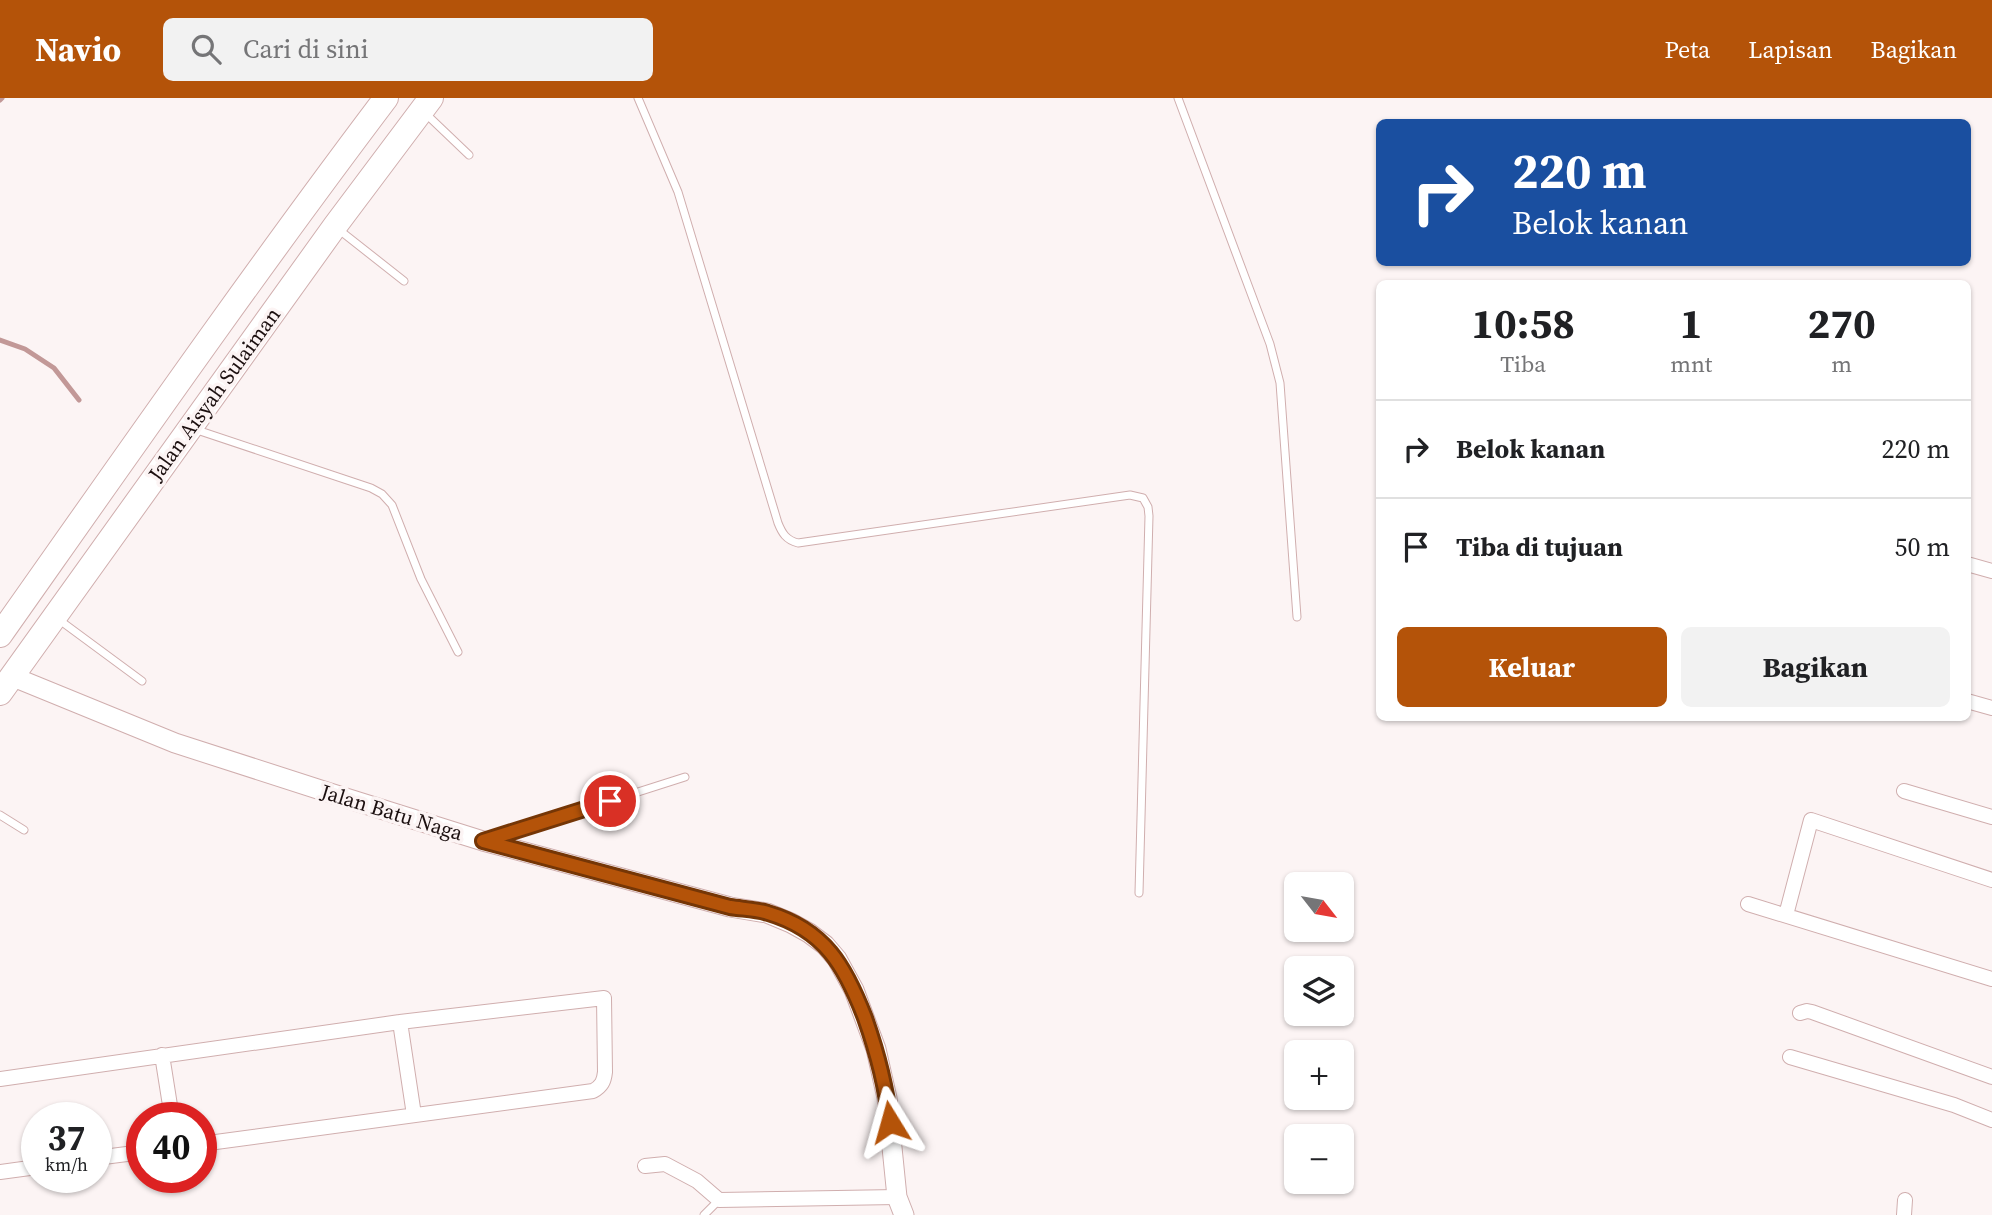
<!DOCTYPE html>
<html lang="id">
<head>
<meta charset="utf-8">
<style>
	:root { --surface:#fff; --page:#f2f2f2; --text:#202124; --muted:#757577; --line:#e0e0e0; --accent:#b45309 }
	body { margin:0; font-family:"Source Serif 4",serif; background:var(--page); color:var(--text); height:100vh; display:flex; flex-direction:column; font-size:26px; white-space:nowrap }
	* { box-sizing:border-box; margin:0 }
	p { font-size:23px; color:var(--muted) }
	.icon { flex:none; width:38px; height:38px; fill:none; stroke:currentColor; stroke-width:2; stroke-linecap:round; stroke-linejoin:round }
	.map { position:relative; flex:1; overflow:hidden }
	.side { position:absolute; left:1376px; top:182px; width:595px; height:441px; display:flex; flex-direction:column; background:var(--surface); border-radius:10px; box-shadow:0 2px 5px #0004 }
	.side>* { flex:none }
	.hud { position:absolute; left:1376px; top:21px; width:595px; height:147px; border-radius:10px; box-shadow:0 2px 5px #0004; background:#1a4fa0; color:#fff; overflow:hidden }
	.needle { width:46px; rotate:121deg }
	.buttons { position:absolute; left:1284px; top:774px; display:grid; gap:14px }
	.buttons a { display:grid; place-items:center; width:70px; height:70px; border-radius:10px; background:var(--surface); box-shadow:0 2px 5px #0004; font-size:35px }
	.speed { position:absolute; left:21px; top:1004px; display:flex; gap:14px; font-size:35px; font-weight:700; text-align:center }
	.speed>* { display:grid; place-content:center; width:91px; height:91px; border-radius:50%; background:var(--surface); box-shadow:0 2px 5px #0004; line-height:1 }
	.speed small { font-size:18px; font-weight:400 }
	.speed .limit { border:10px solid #d22; background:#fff; color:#111 }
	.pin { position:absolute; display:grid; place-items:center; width:60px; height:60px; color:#fff; margin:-30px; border:4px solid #fff; border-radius:50%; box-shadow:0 2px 7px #0007 }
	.me { position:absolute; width:77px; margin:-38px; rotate:352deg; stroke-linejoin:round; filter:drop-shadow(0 0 5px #0008) }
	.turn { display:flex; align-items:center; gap:24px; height:147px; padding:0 21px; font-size:32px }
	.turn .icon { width:91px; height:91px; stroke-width:2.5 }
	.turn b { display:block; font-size:49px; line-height:60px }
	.eta { display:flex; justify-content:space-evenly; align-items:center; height:119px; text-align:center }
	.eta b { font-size:42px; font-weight:700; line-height:49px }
	.action { display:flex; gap:14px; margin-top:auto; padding:14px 21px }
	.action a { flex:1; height:80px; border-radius:10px; background:var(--accent); color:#fff; font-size:28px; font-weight:700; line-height:80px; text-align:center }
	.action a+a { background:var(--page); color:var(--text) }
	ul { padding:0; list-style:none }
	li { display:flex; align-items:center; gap:21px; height:98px; padding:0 21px; border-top:2px solid var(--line) }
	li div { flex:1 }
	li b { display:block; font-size:26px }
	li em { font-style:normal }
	header { display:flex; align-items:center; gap:42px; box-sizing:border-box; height:98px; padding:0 35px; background:var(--accent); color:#fff }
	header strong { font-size:33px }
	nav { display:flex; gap:38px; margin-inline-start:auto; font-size:24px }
	.search { width:490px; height:63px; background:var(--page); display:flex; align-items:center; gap:18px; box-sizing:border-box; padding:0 24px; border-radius:10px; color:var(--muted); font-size:26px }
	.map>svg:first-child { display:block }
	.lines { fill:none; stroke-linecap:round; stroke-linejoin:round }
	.stream { stroke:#c29897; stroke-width:5 }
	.service-casing { stroke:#d0aeae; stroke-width:9 }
	.minor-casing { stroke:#d0aeae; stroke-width:16 }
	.tertiary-casing { stroke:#d0aeae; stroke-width:21 }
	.trunk-casing { stroke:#d0aeae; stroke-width:26 }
	.service { stroke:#fff; stroke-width:7 }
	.minor { stroke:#fff; stroke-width:14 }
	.tertiary { stroke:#fff; stroke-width:19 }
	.trunk { stroke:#fff; stroke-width:24 }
	.route-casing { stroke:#753606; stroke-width:18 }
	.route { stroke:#b45309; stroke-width:12 }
	.labels { text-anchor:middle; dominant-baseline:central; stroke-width:7; stroke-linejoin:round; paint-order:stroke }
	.street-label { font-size:21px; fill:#1c1010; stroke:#fcf4f4 }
</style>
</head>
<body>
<header>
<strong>Navio</strong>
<div class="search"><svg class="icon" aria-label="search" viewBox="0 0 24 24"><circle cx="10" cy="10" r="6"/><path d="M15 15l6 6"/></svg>Cari di sini</div>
<nav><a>Peta</a><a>Lapisan</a><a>Bagikan</a></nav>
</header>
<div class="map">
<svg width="1992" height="1117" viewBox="0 0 1992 1117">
	<rect width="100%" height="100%" fill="#fcf4f4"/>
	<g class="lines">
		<path class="stream" d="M0 2 2 0
			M0 242 25 251 54 270 79 302"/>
		<defs>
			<path id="service" d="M638 0 678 94 778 425C782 435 786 442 798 445L1130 397 1143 400 1148 409 1149 418 1139 795
				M1178 0 1270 246 1280 285 1297 519
				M425 15 469 57
				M338 131 404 183
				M194 331 371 390 382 396 392 407 421 481 458 554
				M58 521 142 583
				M0 717 24 732
				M494 740 685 679
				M704 1117 719 1102"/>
			<path id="minor" d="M1967 466 1992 473
				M1967 603 1992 610
				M1904 693 1992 719
				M1748 806 1992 881
				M1786 817 1811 722 1992 782
				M1800 915 1807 913 1812 914 1992 979
				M400 924 414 1017
				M162 957 172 1020
				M1790 959 1954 1007 1992 1022
				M0 981 400 924 604 900 605 974C604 983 602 988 593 993L201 1046
				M96 1060 142 1054
				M645 1068 665 1066 697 1083 719 1102 897 1099
				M0 1074 37 1069
				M1904 1117 1905 1102"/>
			<path id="tertiary" d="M11 578 175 645 330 695 483 743 730 809 767 815 791 825 809 835 825 847 837 861 854 892 876 951 887 1000 897 1099 904 1117"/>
			<path id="trunk" d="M0 537C127 357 253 176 386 0
				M0 595 335 128 431 0"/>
		</defs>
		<use href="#service" class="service-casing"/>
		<use href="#minor" class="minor-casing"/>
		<use href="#tertiary" class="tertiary-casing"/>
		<use href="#trunk" class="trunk-casing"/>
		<use href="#service" class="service"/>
		<use href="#minor" class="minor"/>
		<use href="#tertiary" class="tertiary"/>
		<use href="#trunk" class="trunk"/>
	</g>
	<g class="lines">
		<defs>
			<path id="route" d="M610 703 483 743 730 809C742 811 756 811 768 815 825 832 845 868 865 920 877 954 886 988 890 1024"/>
		</defs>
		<use href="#route" class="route-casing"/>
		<use href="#route" class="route"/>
	</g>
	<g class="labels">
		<g class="street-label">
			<text transform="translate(214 296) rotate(-54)">Jalan Aisyah Sulaiman</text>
			<text transform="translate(392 714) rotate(17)">Jalan Batu Naga</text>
		</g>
	</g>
</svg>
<div class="buttons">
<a><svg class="needle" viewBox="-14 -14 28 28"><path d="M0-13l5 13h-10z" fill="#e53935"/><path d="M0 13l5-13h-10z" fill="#757577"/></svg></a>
<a><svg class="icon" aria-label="layers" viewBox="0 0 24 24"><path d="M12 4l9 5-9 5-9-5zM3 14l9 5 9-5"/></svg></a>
<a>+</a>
<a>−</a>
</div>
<div class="speed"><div>37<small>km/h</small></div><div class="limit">40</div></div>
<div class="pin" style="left:610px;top:703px;background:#d93025"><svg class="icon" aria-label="arrive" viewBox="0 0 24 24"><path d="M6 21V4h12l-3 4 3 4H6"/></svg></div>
<svg class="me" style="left:890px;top:1024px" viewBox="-20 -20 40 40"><path d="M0-17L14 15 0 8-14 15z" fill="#b45309" stroke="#fff" stroke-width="4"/></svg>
<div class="hud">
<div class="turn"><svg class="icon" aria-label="right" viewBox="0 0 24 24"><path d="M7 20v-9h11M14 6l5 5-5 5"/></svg><div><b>220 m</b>Belok kanan</div></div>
</div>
<section class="side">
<div class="eta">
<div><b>10:58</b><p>Tiba</p></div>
<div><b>1</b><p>mnt</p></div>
<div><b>270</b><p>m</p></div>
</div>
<ul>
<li><svg class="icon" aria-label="right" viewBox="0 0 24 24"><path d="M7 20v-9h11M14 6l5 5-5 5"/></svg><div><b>Belok kanan</b></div><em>220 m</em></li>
<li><svg class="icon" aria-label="arrive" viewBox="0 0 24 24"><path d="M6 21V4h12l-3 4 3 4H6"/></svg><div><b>Tiba di tujuan</b></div><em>50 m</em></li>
</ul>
<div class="action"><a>Keluar</a><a>Bagikan</a></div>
</section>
</div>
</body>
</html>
